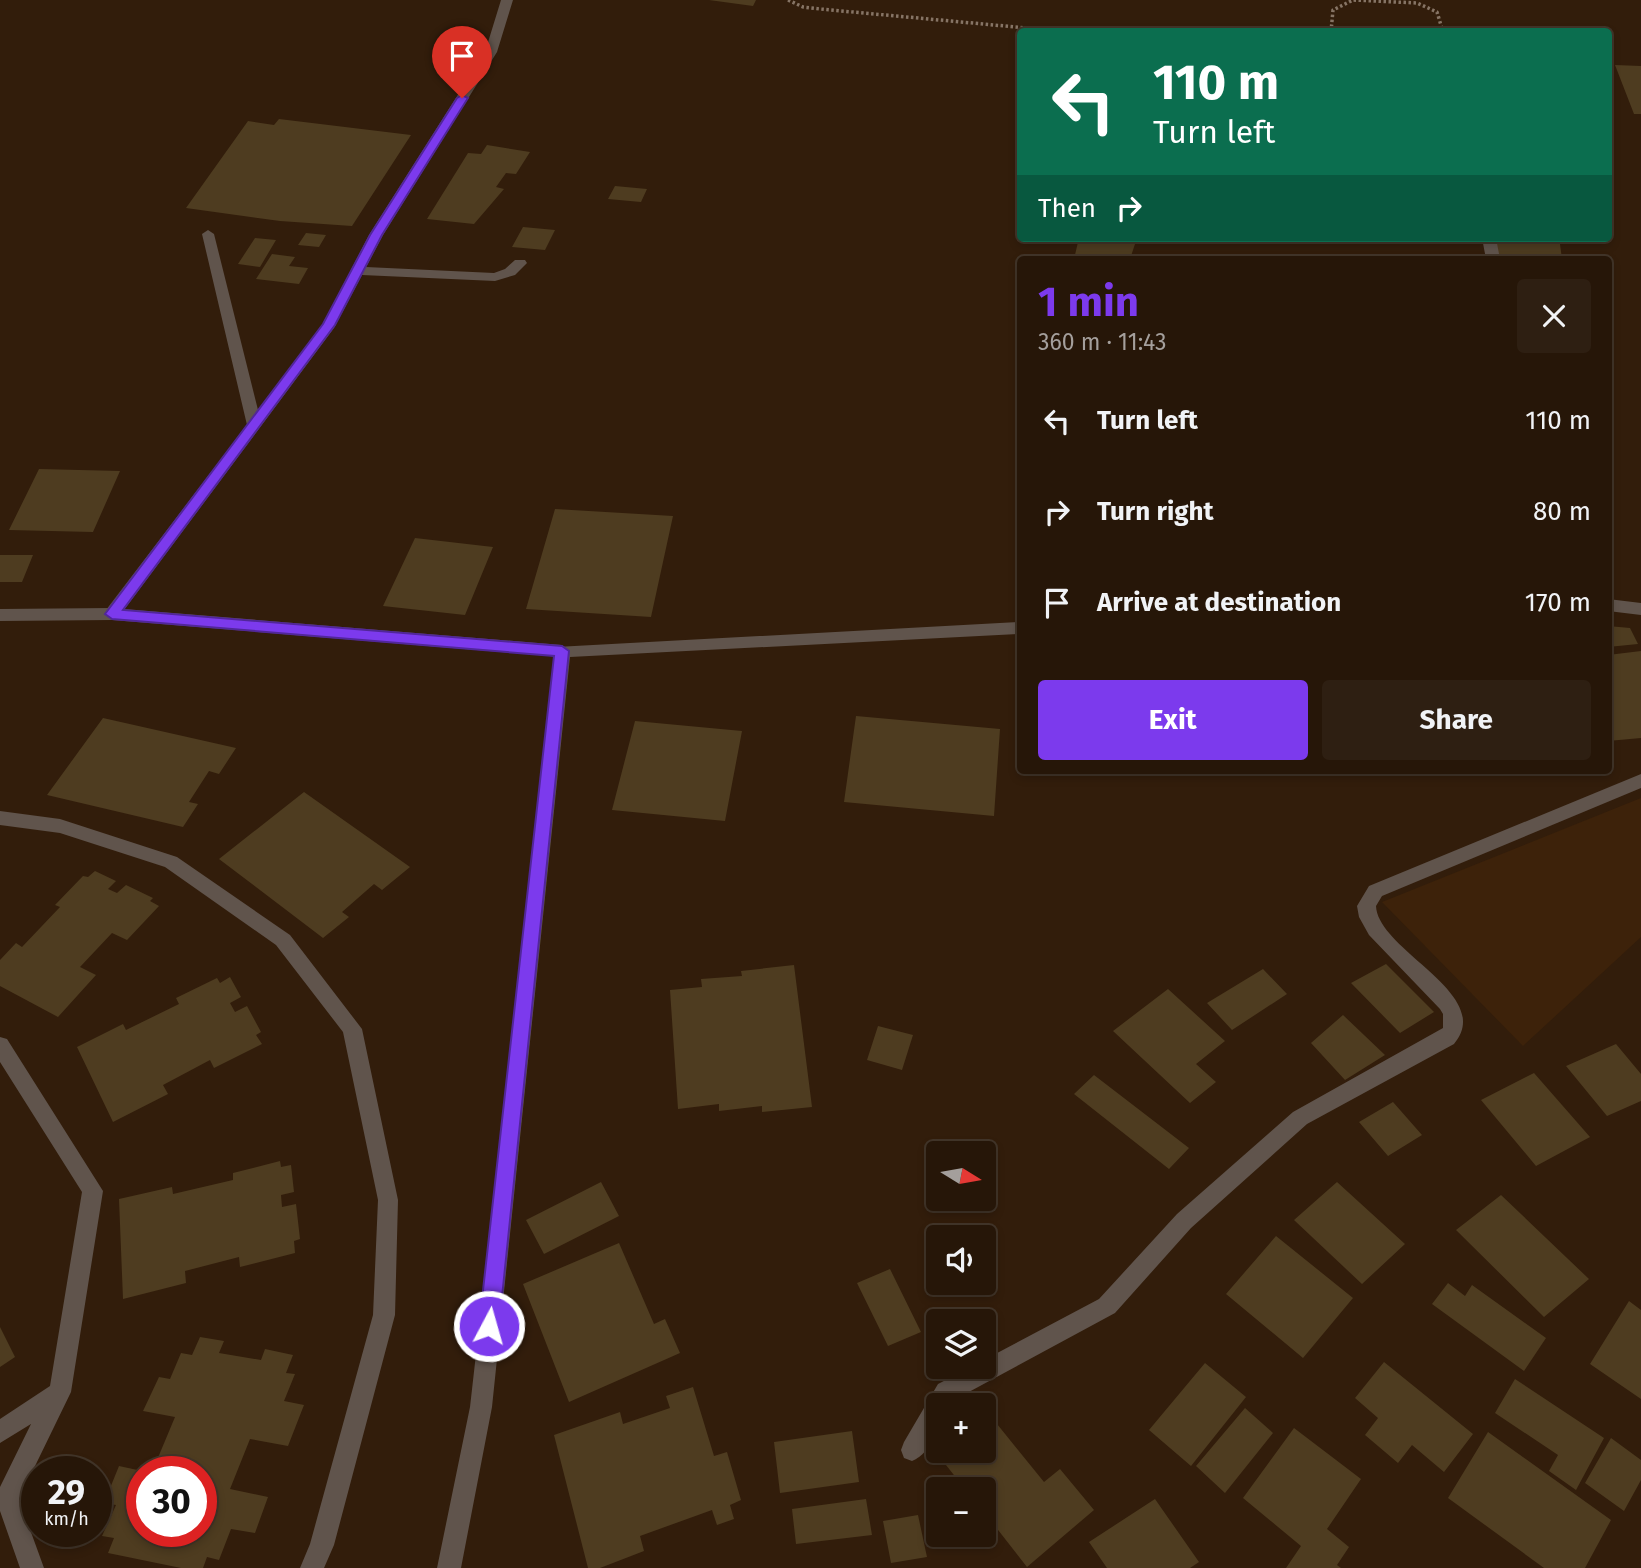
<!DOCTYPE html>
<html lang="en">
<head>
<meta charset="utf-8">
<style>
	:root { --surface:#261608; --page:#2e1f12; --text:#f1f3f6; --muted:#a49f9c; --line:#423529; --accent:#7c3aed }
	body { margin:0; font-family:"Fira Sans",sans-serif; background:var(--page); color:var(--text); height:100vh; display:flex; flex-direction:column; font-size:26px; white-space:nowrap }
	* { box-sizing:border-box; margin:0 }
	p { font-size:23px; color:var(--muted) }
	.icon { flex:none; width:38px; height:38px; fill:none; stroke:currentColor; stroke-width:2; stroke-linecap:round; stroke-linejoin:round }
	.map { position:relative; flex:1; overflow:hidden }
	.details { position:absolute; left:1017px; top:256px; width:595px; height:518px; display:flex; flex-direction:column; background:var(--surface); border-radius:7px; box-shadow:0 4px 10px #0003,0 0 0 2px var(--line) }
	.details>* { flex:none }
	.banner { position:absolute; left:1017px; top:28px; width:595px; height:214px; border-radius:7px; box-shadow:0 4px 10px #0003,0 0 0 2px var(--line); background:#0b6e4f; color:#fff; overflow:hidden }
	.needle { width:46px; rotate:101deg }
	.tools { position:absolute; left:926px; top:1141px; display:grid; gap:14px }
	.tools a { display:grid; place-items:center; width:70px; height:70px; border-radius:7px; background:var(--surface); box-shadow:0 4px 10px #0003,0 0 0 2px var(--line); font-size:35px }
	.speed { position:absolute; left:21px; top:1456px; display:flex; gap:14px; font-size:35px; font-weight:700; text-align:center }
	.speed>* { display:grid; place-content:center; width:91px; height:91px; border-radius:50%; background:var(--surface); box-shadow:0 4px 10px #0003,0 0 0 2px var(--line); line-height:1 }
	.speed small { font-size:18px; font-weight:400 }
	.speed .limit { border:10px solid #d22; background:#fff; color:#111 }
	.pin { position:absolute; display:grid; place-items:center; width:60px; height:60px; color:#fff; margin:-72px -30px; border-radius:50% 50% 50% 0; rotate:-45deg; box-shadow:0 0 7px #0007 }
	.pin .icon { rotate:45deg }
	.me { position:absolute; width:77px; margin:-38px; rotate:6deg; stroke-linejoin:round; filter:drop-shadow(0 0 5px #0008) }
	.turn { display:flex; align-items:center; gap:24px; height:147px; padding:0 21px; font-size:32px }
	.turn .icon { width:91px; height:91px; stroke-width:2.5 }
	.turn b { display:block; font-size:49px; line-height:60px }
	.then { display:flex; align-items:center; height:66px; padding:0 21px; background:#0003; gap:14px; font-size:26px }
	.round { display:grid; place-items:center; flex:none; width:74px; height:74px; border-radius:7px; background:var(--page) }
	.head { display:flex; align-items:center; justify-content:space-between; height:119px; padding:0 21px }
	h1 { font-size:42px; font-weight:700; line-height:52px; color:var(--accent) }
	.cta { display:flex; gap:14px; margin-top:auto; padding:14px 21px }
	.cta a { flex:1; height:80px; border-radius:7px; background:var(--accent); color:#fff; font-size:28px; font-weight:700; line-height:80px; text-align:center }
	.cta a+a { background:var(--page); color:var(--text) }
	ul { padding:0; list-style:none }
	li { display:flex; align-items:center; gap:21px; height:91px; padding:0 21px }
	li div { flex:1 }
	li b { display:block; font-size:26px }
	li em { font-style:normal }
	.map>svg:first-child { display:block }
	.built { fill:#3d220a }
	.building { fill:#4e3c20 }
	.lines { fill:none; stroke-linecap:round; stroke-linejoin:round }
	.path { stroke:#867465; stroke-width:3.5; stroke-dasharray:2.5 2.5; stroke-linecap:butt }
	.minor { fill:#60544c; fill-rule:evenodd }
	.tertiary { fill:#60544c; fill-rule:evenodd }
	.route { fill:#7c3aed; stroke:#51269a; stroke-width:2 }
</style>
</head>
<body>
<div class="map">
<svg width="1641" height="1568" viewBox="0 0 1641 1568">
	<rect width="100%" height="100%" fill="#321d0b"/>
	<path class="built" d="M1641 798V937L1523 1046 1382 902Z"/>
	<path class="building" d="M709 0H756L753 6Z
		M1615 65 1641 66V114H1634Z
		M279 119 411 135 352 226 280 221 186 208 248 121 274 125Z
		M487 145 530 152 516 174 506 173 496 187 504 189 474 224 427 219 468 153 481 154Z
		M615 186 647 189 641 202 608 199Z
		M523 227 555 230 545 250 512 247Z
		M306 233 326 235 319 247 298 245Z
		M255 238 276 240 260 267 238 264Z
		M1079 238H1137L1130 259H1074Z
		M1496 238 1560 244 1562 259 1498 254Z
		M272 254 295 257 289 266 308 268 299 284 256 279Z
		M39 469 120 471 93 532 9 530Z
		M555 509 673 516 651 617 526 609Z
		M415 538 493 547 465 615 383 606Z
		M0 555H33L22 582H0Z
		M1608 626 1630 628 1638 644 1608 647Z
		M1641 651V738L1608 741V655Z
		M856 716 1000 729 994 816 844 802Z
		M103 718 236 748 219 774 209 771 189 802 198 804 183 827 47 795Z
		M635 721 742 731 725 821 612 810Z
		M304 792 410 867 382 890 374 884 342 912 349 917 323 938 219 859Z
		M95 871 116 881 108 889 117 893 126 885 153 898 150 901 159 906 127 940 112 933 80 967 96 975 58 1017 0 986V960L16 943 22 947 60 907 55 905 83 876 88 877Z
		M1386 964 1434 1012 1400 1033 1351 983Z
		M794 965 812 1107 762 1112V1106L719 1111V1104L678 1109 670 990 702 987 701 979 742 976 741 971Z
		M1263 969 1287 994 1232 1030 1207 1003Z
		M230 977 241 997 230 1003 235 1012 247 1006 261 1032 256 1035 262 1044 214 1068 210 1060 163 1085 168 1094 113 1122 77 1047 123 1024 126 1030 179 1004 176 998 217 978 220 983Z
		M1168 989 1225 1041 1196 1064 1216 1082 1190 1103 1113 1031Z
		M1343 1015 1385 1055 1345 1080 1311 1043Z
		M878 1026 913 1035 902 1070 867 1060Z
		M1616 1044 1641 1074V1101L1607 1116 1566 1066Z
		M1534 1073 1590 1137 1536 1166 1481 1100Z
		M1094 1075 1189 1148 1169 1169 1074 1094Z
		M1393 1102 1422 1135 1388 1156 1359 1122Z
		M280 1161 281 1167 291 1165 294 1192 281 1195 282 1207 296 1204 300 1239 294 1241 295 1253 240 1267 239 1257 185 1271 186 1283 123 1299 119 1199 172 1187 173 1194 233 1180V1173Z
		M601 1182 619 1216 544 1254 526 1220Z
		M1337 1182 1405 1244 1362 1284 1294 1220Z
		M1501 1195 1589 1279 1544 1317 1456 1230Z
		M1276 1236 1353 1298 1303 1358 1226 1294Z
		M619 1243 654 1324 665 1319 680 1353 569 1402 523 1284Z
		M890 1269 921 1332 888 1346 857 1283Z
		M1448 1283 1465 1296 1472 1285 1546 1338 1524 1371 1432 1304Z
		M1629 1301 1641 1310V1399L1590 1364Z
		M0 1327 15 1357 0 1367Z
		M200 1337 224 1341 219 1353 261 1360 265 1349 293 1355 286 1373 295 1374 284 1401 304 1405 288 1446 250 1439 230 1489 268 1497 255 1533 231 1529 219 1560 207 1557 203 1568H181L108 1553 114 1538 102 1536 116 1505 104 1503 119 1466 142 1471V1531H201V1472H152L175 1417 143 1411 159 1377 170 1379 181 1353 192 1355Z
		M1384 1362 1473 1434 1444 1472 1412 1445 1398 1463 1365 1435 1378 1418 1355 1398Z
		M1205 1363 1246 1397 1191 1466 1149 1430Z
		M1515 1379 1604 1438 1576 1490 1549 1471 1558 1455 1495 1413Z
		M693 1387 714 1456 727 1452 741 1500 730 1505 734 1519 717 1525 712 1510 640 1536 644 1551 600 1568H588L554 1435 620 1412 623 1424 670 1408 666 1396Z
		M1245 1408 1273 1433 1225 1493 1196 1466Z
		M993 1419 1044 1482 1060 1469 1094 1510 1027 1567 984 1512V1489H965L942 1460 954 1451H984V1427Z
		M1294 1428 1361 1479 1327 1529 1349 1547 1337 1565 1341 1568H1286L1301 1546 1243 1498Z
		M852 1431 859 1482 780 1493 774 1442Z
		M1488 1432 1611 1520 1585 1568H1544L1448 1498Z
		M1611 1438 1641 1460V1480L1624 1511 1585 1483Z
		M866 1499 872 1535 796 1544 792 1509Z
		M1155 1499 1199 1562 1190 1568H1107L1089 1542Z
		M918 1515 927 1557 891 1563 883 1521Z"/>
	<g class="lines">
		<path class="path" d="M788 0 803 7 820 9 1070 32
			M1331 32 1333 10 1353 0 1417 3 1437 12 1443 32"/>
		<path class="minor" d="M501 0H513L497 52 383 235 366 267 494 273 505 269 515 260H525L527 263 515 275 495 281 362 275 334 328 118 618H106L104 614 106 610 247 425 202 234 208 230 214 234 258 410 323 324 369 235 485 52Z
			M1482 238H1496L1500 259H1486Z
			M1608 599 1641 603V615L1608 611Z
			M1020 622V634L570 657 492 1407 461 1568H437L470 1407 556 647Z
			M1641 774V788L1382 896 1376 906C1378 951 1496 994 1454 1044L1307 1124 1191 1228 1115 1313 954 1400 951 1405H938C938 1425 933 1453 912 1461L904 1458 901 1450 904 1442 938 1384 971 1367H984V1360L1099 1299 1177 1214 1293 1112 1443 1028V1014L1440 1009 1369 935 1359 917 1357 906 1369 886Z
			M0 811 60 819 177 857 290 935 362 1029 398 1200 395 1315 334 1545 324 1568H300L310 1544 373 1315 378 1200 343 1032 276 945 165 867 60 833 0 825Z
			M0 1037 7 1039 103 1191 71 1392 19 1499 44 1568H20L0 1511V1487L31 1424 0 1443V1419L50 1386 82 1192 0 1062Z"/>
		<path class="tertiary" d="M112 608 562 645 570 651 562 657 112 620 0 621V609Z"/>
	</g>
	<path class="route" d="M462 95 468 98 382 235 335 325 123 610 562 646 569 651 499 1326 496 1333 489 1336 482 1333 479 1326 554 656 112 619 105 614 323 324 370 235 457 98Z"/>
</svg>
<div class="tools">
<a><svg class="needle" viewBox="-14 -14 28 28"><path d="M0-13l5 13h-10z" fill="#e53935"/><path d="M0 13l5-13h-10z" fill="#a49f9c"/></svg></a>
<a><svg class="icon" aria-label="sound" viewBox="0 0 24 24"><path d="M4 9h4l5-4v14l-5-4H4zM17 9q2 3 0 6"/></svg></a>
<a><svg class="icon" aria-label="layers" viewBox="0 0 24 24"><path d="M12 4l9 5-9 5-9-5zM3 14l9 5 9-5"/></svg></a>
<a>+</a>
<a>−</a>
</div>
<div class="speed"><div>29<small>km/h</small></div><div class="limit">30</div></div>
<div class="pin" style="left:462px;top:98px;background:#d93025"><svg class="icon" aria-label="arrive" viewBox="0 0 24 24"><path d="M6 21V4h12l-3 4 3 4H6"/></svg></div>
<svg class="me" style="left:489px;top:1326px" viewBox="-20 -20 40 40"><circle r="17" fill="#7c3aed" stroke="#fff" stroke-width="3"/><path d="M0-11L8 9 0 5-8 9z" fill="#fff"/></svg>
<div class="banner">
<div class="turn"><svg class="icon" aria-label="left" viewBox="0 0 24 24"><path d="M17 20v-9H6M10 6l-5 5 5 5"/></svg><div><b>110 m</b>Turn left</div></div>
<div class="then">Then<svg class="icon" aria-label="right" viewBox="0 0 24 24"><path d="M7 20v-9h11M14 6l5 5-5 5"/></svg></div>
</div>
<section class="details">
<div class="head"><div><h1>1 min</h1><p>360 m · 11:43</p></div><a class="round"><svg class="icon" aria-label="close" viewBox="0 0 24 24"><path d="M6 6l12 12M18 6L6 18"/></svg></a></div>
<ul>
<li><svg class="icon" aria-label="left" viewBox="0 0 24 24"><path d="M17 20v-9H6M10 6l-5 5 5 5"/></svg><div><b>Turn left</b></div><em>110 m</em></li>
<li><svg class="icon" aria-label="right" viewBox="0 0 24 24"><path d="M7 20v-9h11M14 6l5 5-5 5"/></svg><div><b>Turn right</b></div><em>80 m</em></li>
<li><svg class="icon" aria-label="arrive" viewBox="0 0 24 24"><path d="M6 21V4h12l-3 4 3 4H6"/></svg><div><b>Arrive at destination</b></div><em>170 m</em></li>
</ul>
<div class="cta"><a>Exit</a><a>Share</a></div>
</section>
</div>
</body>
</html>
